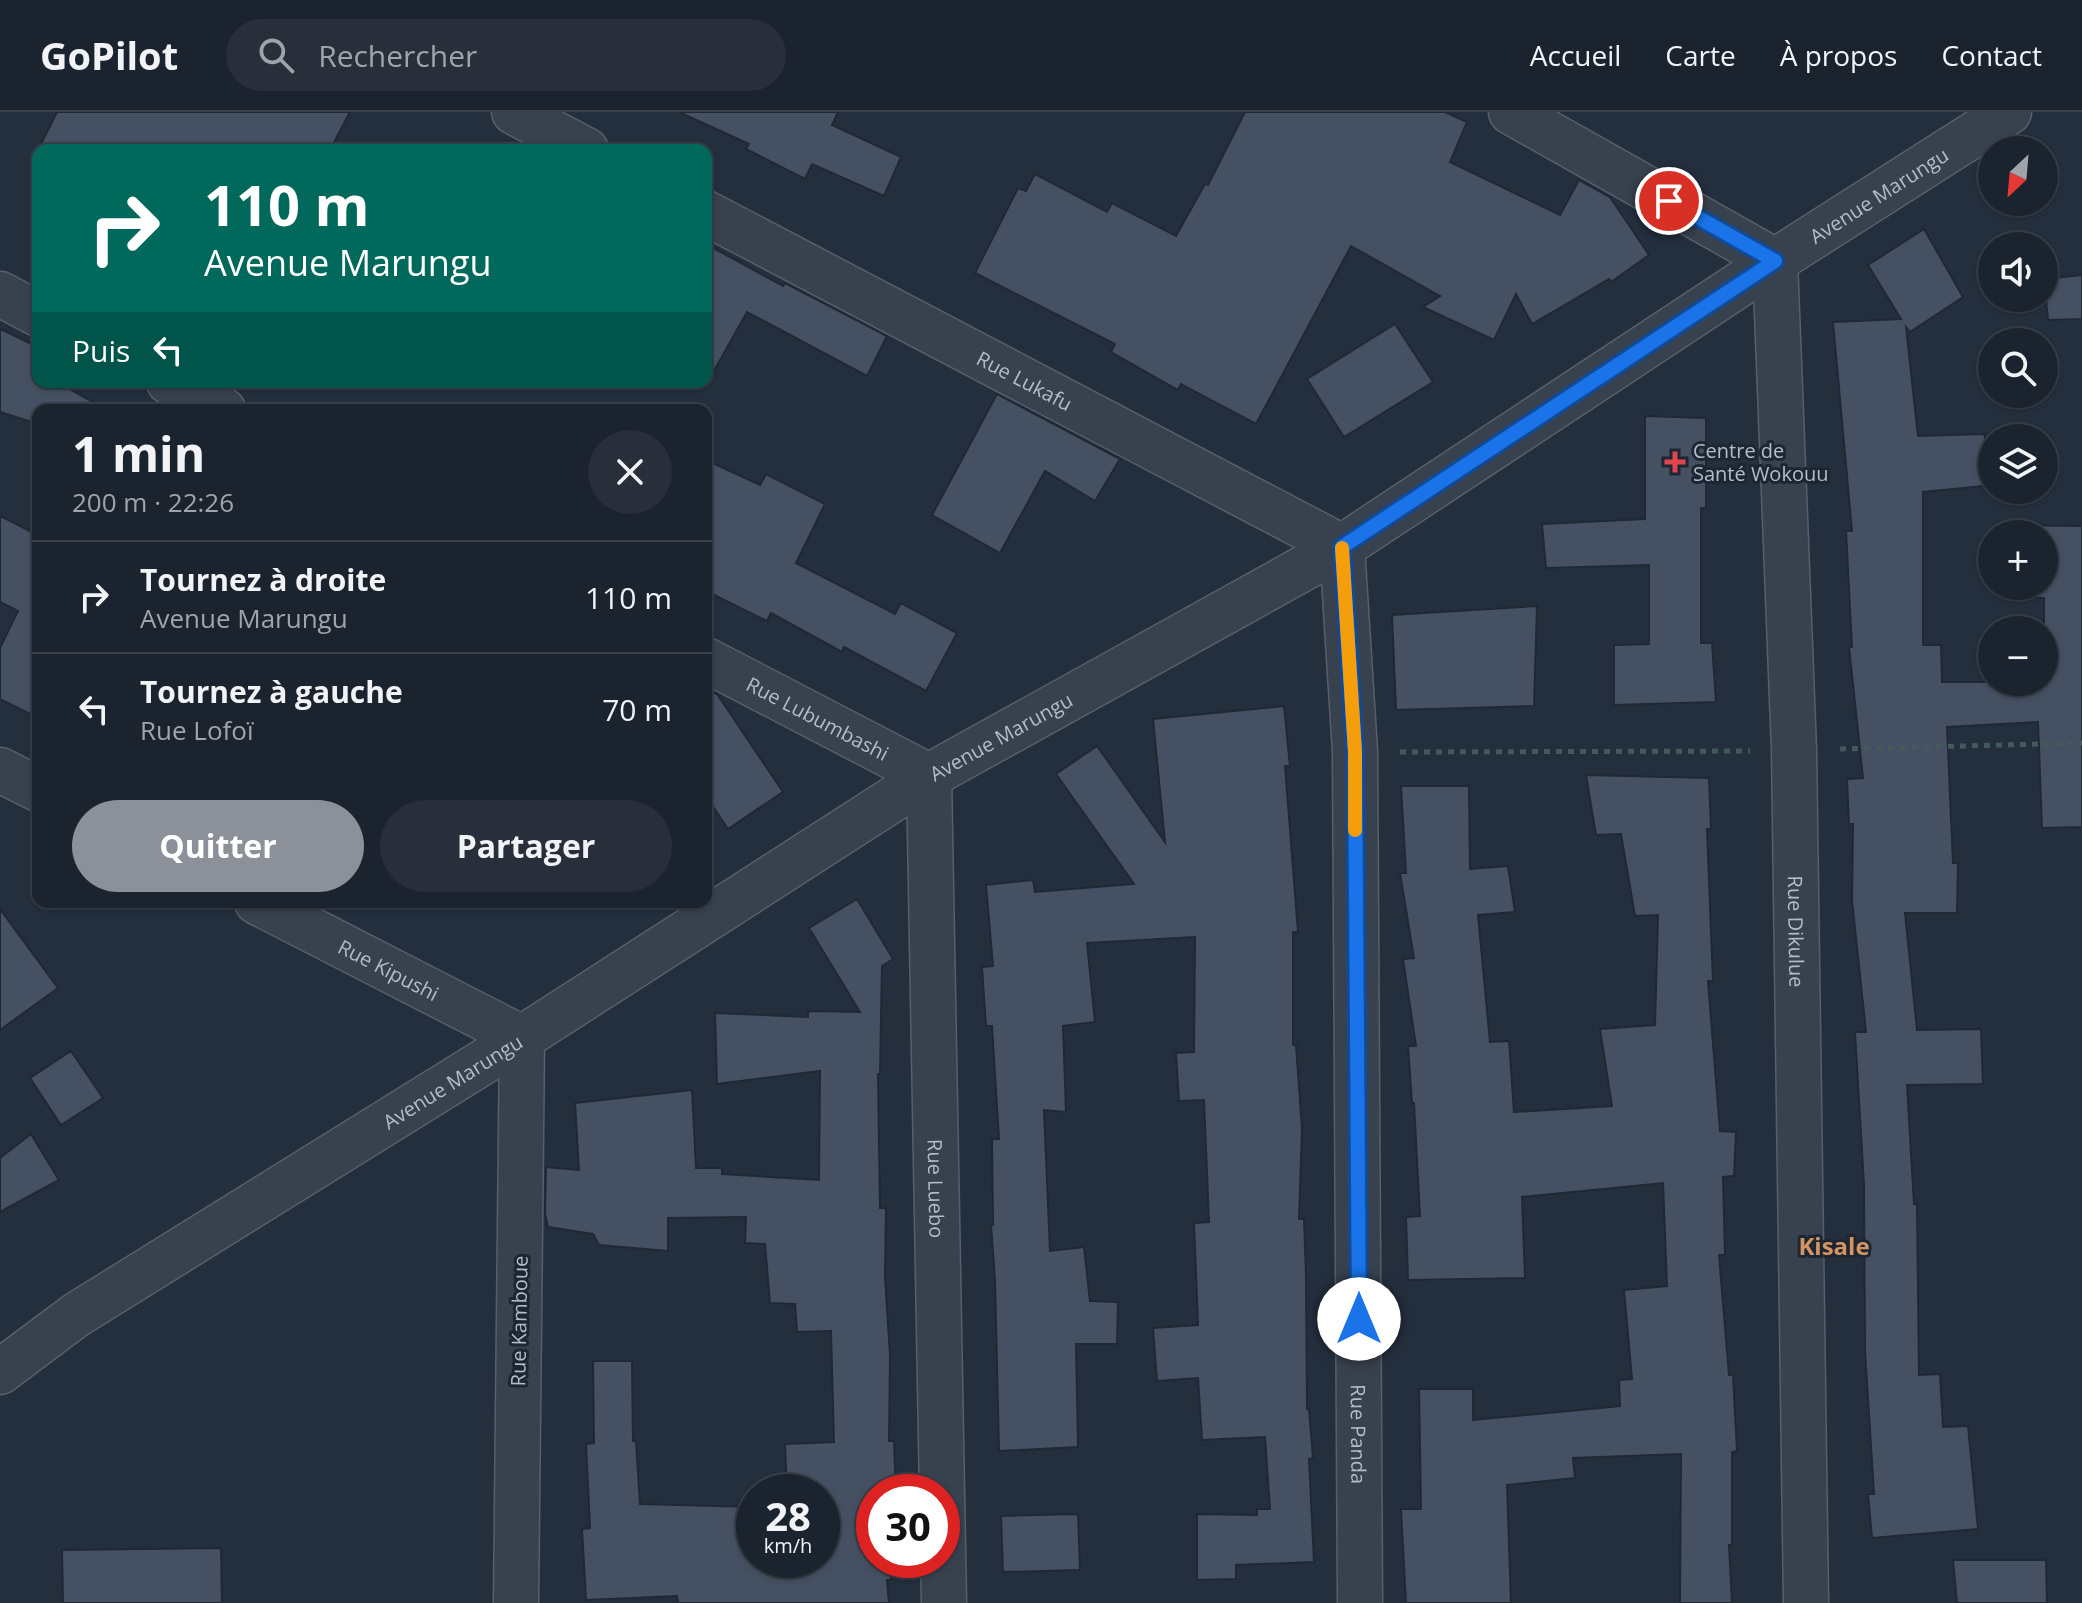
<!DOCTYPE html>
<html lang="fr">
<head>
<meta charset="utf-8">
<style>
	:root { --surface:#1b232e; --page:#282f3a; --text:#f1f3f6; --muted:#a0a4aa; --line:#39404a; --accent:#8c9099 }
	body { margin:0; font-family:"Open Sans",sans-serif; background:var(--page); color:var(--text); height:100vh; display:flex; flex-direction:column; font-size:30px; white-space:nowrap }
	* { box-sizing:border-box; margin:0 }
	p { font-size:26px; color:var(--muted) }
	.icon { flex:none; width:44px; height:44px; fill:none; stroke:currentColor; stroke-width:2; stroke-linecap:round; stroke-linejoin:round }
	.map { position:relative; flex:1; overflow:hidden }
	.details { position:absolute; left:32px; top:292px; width:680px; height:504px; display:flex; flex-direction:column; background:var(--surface); border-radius:16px; box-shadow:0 2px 6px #0004,0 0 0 2px var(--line) }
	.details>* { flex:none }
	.top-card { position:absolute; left:32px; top:32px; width:680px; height:244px; border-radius:16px; box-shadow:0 2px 6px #0004,0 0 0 2px var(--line); background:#00695c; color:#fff; overflow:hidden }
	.needle { width:52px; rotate:206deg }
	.tools { position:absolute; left:1978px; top:24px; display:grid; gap:16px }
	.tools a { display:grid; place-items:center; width:80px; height:80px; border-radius:50%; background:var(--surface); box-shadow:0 2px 6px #0004,0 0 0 2px var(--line); font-size:40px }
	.speed { position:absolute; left:736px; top:1362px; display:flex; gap:16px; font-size:40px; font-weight:700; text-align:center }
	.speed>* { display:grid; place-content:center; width:104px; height:104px; border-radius:50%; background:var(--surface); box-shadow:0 2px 6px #0004,0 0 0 2px var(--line); line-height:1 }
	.speed small { font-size:20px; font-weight:400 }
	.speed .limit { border:12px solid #d22; background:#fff; color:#111 }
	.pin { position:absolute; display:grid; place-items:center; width:68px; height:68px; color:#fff; margin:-34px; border:4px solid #fff; border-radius:50%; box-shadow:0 2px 8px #0007 }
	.me { position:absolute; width:88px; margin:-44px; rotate:0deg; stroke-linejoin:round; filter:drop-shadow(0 0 6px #0008) }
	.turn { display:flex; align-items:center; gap:28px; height:168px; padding:0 40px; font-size:36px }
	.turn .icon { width:104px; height:104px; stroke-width:2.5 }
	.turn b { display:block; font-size:56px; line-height:68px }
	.then { display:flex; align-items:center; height:76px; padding:0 40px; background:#0003; gap:16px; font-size:30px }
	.round { display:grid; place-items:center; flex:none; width:84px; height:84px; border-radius:42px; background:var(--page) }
	.head { display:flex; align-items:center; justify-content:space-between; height:136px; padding:0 40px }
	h1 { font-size:48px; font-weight:700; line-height:60px }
	.action { display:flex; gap:16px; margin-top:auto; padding:16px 40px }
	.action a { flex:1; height:92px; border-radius:48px; background:var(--accent); color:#fff; font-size:32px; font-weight:700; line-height:92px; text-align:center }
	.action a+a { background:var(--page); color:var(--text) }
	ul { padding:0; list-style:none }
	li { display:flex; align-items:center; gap:24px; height:112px; padding:0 40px; border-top:2px solid var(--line) }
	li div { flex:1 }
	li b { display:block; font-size:30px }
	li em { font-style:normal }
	header { display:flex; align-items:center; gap:48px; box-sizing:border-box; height:112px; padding:0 40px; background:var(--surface); border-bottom:2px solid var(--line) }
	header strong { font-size:38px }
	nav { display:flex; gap:44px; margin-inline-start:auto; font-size:28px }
	.search { width:560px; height:72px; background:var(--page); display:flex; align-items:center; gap:20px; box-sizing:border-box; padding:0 28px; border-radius:44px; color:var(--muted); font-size:30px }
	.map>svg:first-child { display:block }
	.building { fill:#455162; stroke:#1f2835; stroke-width:2 }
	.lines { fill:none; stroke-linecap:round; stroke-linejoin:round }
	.minor-casing { stroke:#565f6c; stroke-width:47 }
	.path { stroke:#44595c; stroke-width:5; stroke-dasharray:6 6; stroke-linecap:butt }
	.minor { stroke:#38414e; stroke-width:44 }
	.route-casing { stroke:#114b97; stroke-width:20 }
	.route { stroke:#1a73e8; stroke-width:14 }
	.slow { stroke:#f59e0b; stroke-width:14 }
	.health-dot { fill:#e0444e; stroke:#1d2633; stroke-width:3 }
	.labels { text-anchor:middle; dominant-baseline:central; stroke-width:6; stroke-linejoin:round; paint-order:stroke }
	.street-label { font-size:20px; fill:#b4bcc9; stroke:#1d2633 }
	.poi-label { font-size:20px; fill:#b4bcc9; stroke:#1d2633; text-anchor:start }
	.quarter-label { font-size:24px; font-weight:bold; fill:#d59563; stroke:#1d2633 }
</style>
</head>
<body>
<header>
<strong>GoPilot</strong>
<div class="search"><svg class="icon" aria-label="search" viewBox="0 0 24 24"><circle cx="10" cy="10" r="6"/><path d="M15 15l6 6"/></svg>Rechercher</div>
<nav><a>Accueil</a><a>Carte</a><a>À propos</a><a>Contact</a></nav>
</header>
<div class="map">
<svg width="2082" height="1491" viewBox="0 0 2082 1491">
	<rect width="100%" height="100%" fill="#242f3e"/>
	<path class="building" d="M57 0H350L330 38H38Z
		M679 0H838L832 13 901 45 884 84 812 52 805 67 746 37 749 32Z
		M1245 0H1445L1467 10 1450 50 1560 103 1579 68 1610 85 1649 143 1611 170 1609 167 1532 212 1516 182 1494 228 1423 195 1440 184 1351 134 1256 312 1181 272 1178 278 1111 240 1115 232 975 161 1018 76 1026 79 1035 62 1107 100 1112 91 1176 124 1205 72 1208 73Z
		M1924 117 1963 185 1910 220 1906 215 1918 324 1985 322 1984 374 1923 380V533H1941L1942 570H2044V486H2011L2009 474H2044V422H2001L2000 413 2082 414V715L2042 716 2038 610 1947 615 1953 751H1958L1957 801H1905L1917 918 1981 917 1983 972 1907 973 1914 1092H1917L1919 1263 1940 1262 1943 1315 1968 1314 1978 1417 1872 1426 1868 1382H1874L1865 1239 1864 1073 1855 920H1866L1852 788 1853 712H1849L1847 667 1863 666 1849 535H1852L1846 419H1852L1833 210 1901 207 1868 153Z
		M706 132 783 174 785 171 887 224 867 264 747 200 706 273Z
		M2082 163V207L2048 208 2044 167Z
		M1395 212 1433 270 1344 325 1307 267Z
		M0 217 38 235V270H57L107 298H38V312L0 300Z
		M997 282 1120 347 1095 389 1045 359 1000 441 932 403Z
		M1645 304 1706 306V396H1701V531H1712L1716 590 1614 593V533L1649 532V453L1546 456 1542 412 1645 407Z
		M706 348 760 373 766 362 825 392 796 451 895 502 901 491 957 521 926 579 844 535 842 540 771 501 767 509 706 479Z
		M0 404 38 423V606L0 587V536L18 499 0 490Z
		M1537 494 1534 594 1396 598 1392 503Z
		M706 576 717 582 783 680 728 717 706 684Z
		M1284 594 1290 654H1285L1298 820H1293V933H1296L1302 1017 1299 1107H1304L1306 1163 1307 1297H1309L1313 1346 1309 1347 1314 1450 1236 1453V1467L1197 1468V1402L1257 1403V1397H1270L1265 1325 1202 1328 1198 1266 1157 1269 1153 1216 1198 1213 1194 1111 1209 1110 1204 988 1179 989 1176 941 1194 940 1195 825 1087 831 1095 910 1063 914 1066 1000 1044 998 1050 1139 1084 1135 1090 1189 1118 1190 1117 1232H1076L1078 1335 999 1339 995 1168 991 1113H993L992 1027H999L992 914H986L982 855 993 854 986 773 1033 768 1035 780 1134 772 1056 662 1097 634 1165 730 1153 607Z
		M1586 663 1709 666 1711 717H1707L1713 869H1708L1720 1019 1736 1020 1734 1064 1723 1065 1725 1143H1719L1729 1263H1733L1737 1339 1732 1340V1433H1729L1732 1491H1680L1681 1342 1573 1346 1575 1366 1507 1373 1511 1491H1406L1401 1397H1421L1419 1277H1473V1308L1620 1294 1619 1268 1632 1267 1624 1178 1667 1174 1663 1071 1522 1085 1525 1166 1408 1168 1406 1105 1420 1104 1414 991H1412L1408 934H1416L1403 847 1414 846 1400 761H1406L1401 674H1469L1470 757 1508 754 1515 800 1478 803 1490 930 1509 929 1514 1000 1612 994 1600 917 1655 913 1658 803 1635 804 1621 722 1596 723Z
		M857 787 893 847 882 854 880 962H878L880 1096H886L885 1165 890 1243 889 1329H894L896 1380H874V1448H890L891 1468H887L889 1491H678L677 1484 586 1488 582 1417 590 1416 586 1332 594 1331 593 1249H632L633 1329H636L640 1392 754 1395V1448H822V1380H787L785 1332 834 1330 831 1219 797 1220 795 1192 770 1191 765 1132 745 1131 746 1105 668 1106V1139L599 1133 593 1122 548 1115 545 1101 546 1055 579 1058 575 991 692 978 696 1056H722V1062L819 1068 820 959 717 972 715 901 808 905V899L860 900 809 816Z
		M0 797 58 876 0 918Z
		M71 939 103 986 61 1013 30 966Z
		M31 1022 59 1068 0 1100V1046Z
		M1078 1402 1080 1458 1003 1460 1001 1404Z
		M221 1436 222 1491H63L62 1438Z
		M1953 1448H2046L2047 1491H1957Z"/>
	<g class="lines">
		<defs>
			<g id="minor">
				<path d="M514 0 586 38"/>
				<path id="s1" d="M1511 0 1775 149 1794 638 1806 1491"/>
				<path id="s2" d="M706 101 1342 435 1355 640 1360 1491"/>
				<path d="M0 182 38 202"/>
				<path d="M169 270 223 298"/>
				<path id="s3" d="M706 548 929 664 944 1491"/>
				<path d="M0 658 38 677"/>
				<path id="s4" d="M257 790 522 926 516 1491"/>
				<path id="s5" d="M0 1260 76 1203 522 926 929 664 1342 435 1775 149 2009 0"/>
			</g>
		</defs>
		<use href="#minor" class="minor-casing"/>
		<path class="path" d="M1840 637 2082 631
			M1400 640 1750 639"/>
		<use href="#minor" class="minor"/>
	</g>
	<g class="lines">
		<defs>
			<path id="route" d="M1359 1207 1355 640 1342 435 1775 149 1669 89"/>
		</defs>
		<use href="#route" class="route-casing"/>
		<use href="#route" class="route"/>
		<path class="slow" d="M1342 436 1355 640V718"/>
	</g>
	<path class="health-dot" d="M1671 338h8v8h8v8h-8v8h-8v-8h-8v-8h8z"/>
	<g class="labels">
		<g class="street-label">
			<text stroke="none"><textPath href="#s5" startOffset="2218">Avenue Marungu</textPath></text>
			<text stroke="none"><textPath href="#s2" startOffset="360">Rue Lukafu</textPath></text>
			<text stroke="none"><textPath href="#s3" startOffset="126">Rue Lubumbashi</textPath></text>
			<text stroke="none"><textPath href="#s5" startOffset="1186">Avenue Marungu</textPath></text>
			<text stroke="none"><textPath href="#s1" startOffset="974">Rue Dikulue</textPath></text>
			<text stroke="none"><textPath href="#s4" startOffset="148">Rue Kipushi</textPath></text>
			<text stroke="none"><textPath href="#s5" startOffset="538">Avenue Marungu</textPath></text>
			<text stroke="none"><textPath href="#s3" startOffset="664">Rue Luebo</textPath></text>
			<text transform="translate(519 1209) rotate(-89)">Rue Kamboue</text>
			<text stroke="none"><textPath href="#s2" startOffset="1606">Rue Panda</textPath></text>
		</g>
		<g class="poi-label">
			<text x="1693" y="338">Centre de<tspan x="1693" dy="23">Santé Wokouu</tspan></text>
		</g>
		<g class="quarter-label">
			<text x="1834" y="1133">Kisale</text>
		</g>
	</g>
</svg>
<div class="tools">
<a><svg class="needle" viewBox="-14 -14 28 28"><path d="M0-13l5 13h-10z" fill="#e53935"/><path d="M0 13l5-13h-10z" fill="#a0a4aa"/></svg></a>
<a><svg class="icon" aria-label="sound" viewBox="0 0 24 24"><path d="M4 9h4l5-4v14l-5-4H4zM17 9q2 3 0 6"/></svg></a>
<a><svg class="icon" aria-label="search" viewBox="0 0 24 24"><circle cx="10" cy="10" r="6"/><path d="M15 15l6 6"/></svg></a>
<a><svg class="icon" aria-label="layers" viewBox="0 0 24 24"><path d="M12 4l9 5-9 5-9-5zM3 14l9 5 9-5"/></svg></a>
<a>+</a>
<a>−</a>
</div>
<div class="speed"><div>28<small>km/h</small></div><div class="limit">30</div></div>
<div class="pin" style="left:1669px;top:89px;background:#d93025"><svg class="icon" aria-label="arrive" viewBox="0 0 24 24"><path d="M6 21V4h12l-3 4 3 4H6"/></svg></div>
<svg class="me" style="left:1359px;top:1207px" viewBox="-20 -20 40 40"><circle r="19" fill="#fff"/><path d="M0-13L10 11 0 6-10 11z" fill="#1a73e8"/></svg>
<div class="top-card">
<div class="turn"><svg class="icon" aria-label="right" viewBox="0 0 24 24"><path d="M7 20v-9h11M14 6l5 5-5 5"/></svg><div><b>110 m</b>Avenue Marungu</div></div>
<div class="then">Puis<svg class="icon" aria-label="left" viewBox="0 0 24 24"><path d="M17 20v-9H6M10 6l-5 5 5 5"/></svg></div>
</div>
<section class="details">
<div class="head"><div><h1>1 min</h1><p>200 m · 22:26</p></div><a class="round"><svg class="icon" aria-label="close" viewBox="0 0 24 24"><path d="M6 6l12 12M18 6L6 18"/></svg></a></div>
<ul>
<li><svg class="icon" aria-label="right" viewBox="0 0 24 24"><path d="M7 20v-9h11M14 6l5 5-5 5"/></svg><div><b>Tournez à droite</b><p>Avenue Marungu</p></div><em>110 m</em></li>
<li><svg class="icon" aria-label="left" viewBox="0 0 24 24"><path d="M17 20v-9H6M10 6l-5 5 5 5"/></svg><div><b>Tournez à gauche</b><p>Rue Lofoï</p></div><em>70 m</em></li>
</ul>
<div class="action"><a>Quitter</a><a>Partager</a></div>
</section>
</div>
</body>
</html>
